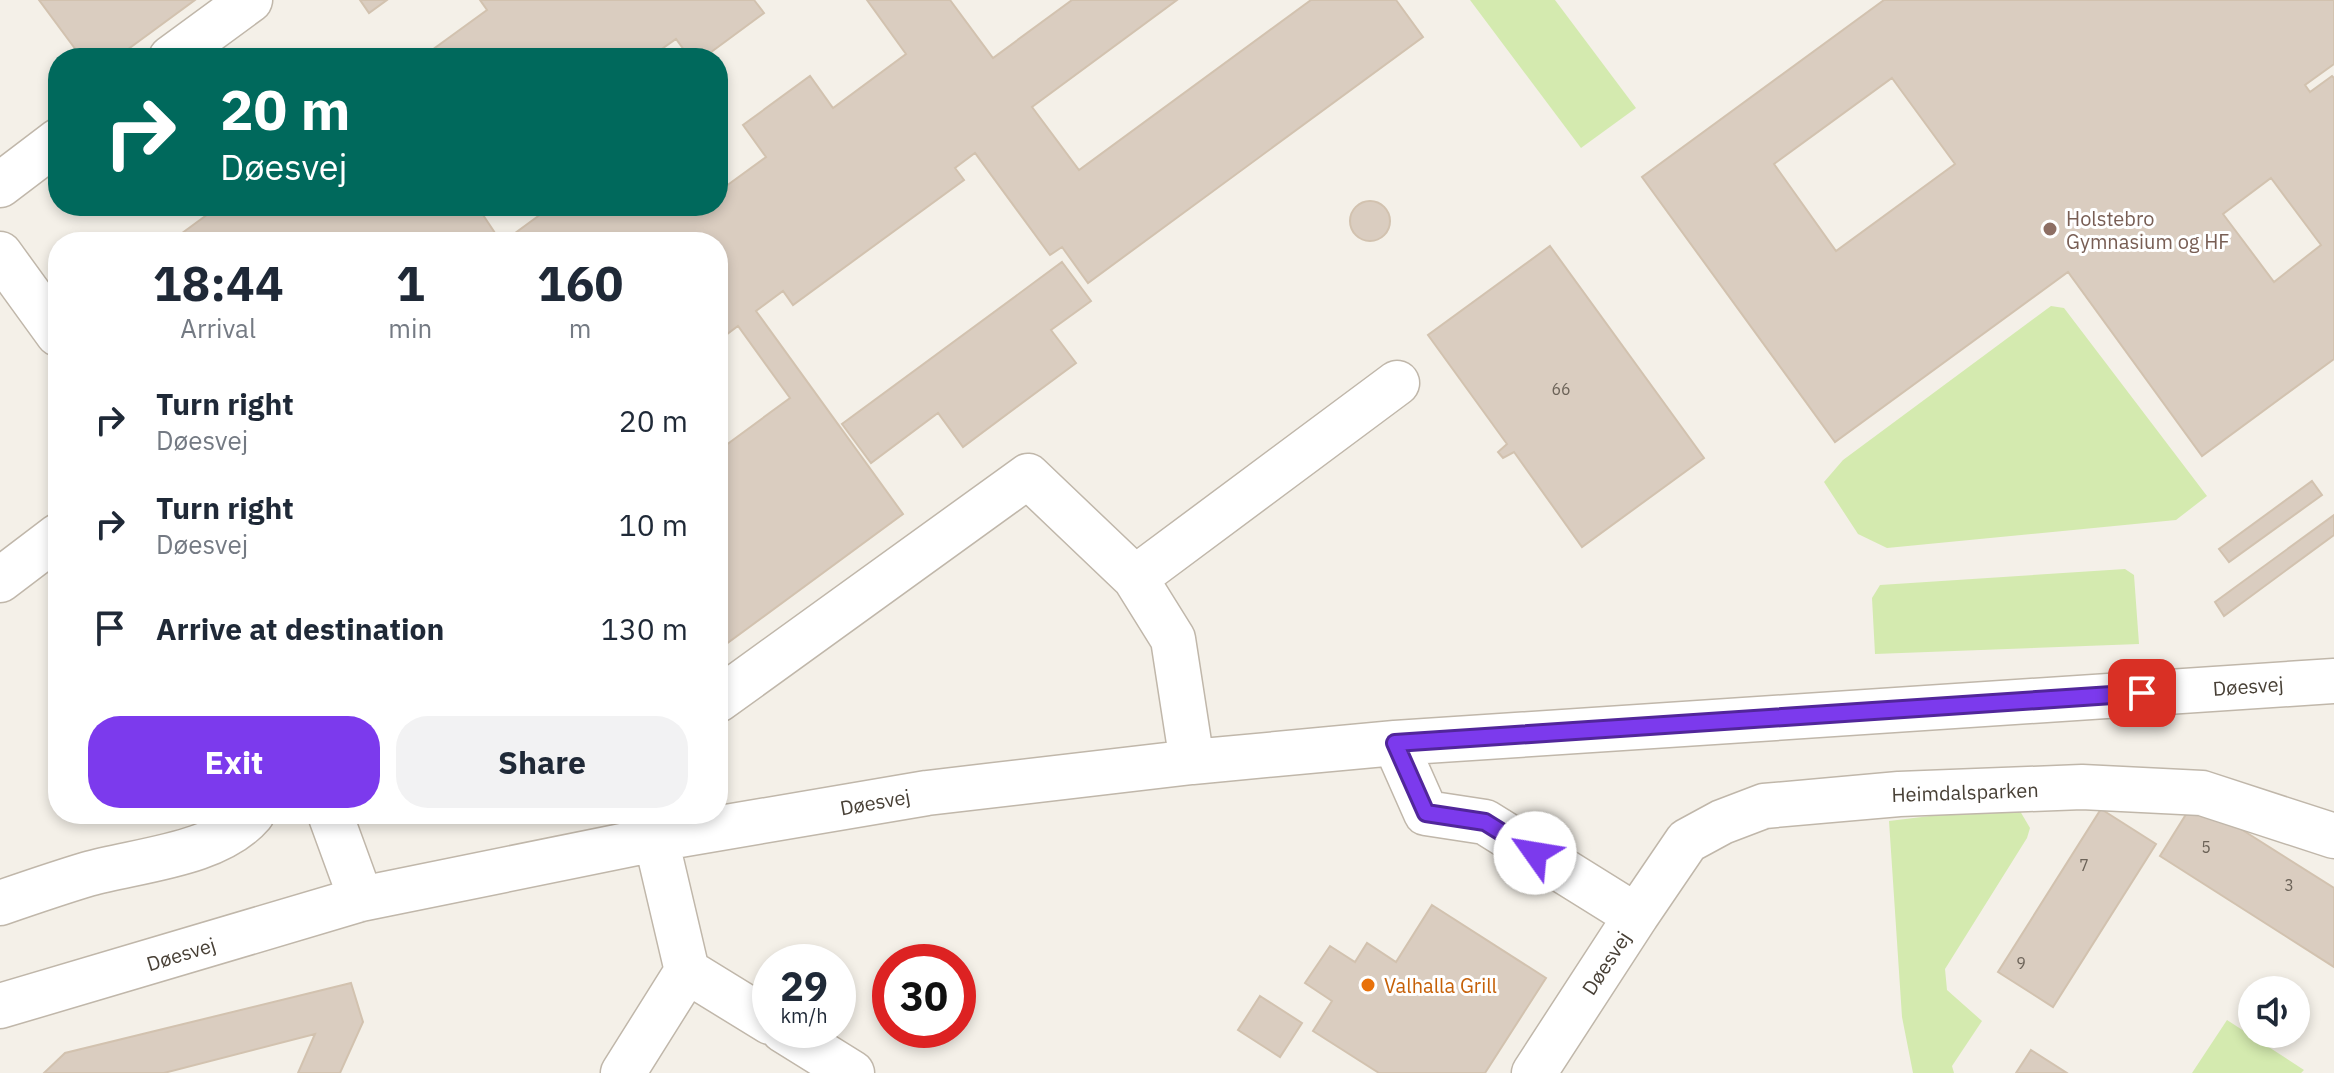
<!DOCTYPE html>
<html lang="en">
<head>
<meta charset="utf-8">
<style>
	:root { --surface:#fff; --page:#f2f2f3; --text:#1f2937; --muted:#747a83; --accent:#7c3aed }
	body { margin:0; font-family:"IBM Plex Sans",sans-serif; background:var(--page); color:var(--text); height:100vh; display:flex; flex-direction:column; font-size:30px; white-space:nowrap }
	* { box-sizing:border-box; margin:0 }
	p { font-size:26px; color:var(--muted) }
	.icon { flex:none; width:44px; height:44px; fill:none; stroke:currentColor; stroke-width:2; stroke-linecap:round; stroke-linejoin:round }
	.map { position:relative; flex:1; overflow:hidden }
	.panel { position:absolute; left:48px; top:232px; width:680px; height:592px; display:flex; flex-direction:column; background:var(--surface); border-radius:32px; box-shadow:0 4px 12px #0003 }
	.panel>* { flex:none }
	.banner { position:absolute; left:48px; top:48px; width:680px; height:168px; border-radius:32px; box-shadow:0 4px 12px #0003; background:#00695c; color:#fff; overflow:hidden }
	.fabs { position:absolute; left:2238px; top:976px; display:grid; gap:16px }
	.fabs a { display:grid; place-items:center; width:72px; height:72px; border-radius:50%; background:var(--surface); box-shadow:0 4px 12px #0003; font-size:40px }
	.speed { position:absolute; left:752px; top:944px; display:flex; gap:16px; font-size:40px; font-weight:700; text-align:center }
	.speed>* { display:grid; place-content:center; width:104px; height:104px; border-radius:50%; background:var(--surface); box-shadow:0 4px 12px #0003; line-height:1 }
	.speed small { font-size:20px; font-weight:400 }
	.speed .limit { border:12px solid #d22; background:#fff; color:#111 }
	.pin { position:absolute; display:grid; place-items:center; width:68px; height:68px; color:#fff; margin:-34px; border-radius:16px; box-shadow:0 4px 12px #0006 }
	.me { position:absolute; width:88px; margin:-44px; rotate:302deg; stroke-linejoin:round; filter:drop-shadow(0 0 6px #0008) }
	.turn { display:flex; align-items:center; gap:28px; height:168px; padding:0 40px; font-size:36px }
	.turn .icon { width:104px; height:104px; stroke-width:2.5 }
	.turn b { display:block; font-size:56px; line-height:68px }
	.eta { display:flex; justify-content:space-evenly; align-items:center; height:136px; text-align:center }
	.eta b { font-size:48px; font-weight:700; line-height:56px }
	.cta { display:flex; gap:16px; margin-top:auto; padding:16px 40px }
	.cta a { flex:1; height:92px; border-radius:32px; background:var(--accent); color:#fff; font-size:32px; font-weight:700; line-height:92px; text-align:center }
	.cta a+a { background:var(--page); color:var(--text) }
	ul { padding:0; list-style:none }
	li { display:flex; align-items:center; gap:24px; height:104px; padding:0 40px }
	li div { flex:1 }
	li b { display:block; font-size:30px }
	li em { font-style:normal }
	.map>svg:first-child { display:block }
	.green { fill:#d4eaaf }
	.building { fill:#dacdc0; stroke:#d2c2af; stroke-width:2; fill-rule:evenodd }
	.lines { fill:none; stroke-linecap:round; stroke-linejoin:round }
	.minor-casing { stroke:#c0b7aa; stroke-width:47 }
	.minor { stroke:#fff; stroke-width:44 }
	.route-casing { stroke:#51269a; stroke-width:20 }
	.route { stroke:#7c3aed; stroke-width:14 }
	.education-dot { fill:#8d6e63; stroke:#fff; stroke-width:3 }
	.food-dot { fill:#e8710a; stroke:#fff; stroke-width:3 }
	.labels { text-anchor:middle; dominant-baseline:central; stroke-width:6; stroke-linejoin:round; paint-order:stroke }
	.number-label { font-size:16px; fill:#6c6358 }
	.education-label { font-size:20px; fill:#785e54; stroke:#fff; text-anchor:start }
	.street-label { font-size:20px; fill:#484036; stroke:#fff }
	.food-label { font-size:20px; fill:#c56008; stroke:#fff; text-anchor:start }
</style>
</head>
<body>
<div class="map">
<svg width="2334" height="1073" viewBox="0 0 2334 1073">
	<rect width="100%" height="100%" fill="#f4f0e8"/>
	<path class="green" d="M1470 0H1555L1636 108 1581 148Z
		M2051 306 2064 308 2207 496 2176 520 1887 548 1858 534 1824 482 1843 460Z
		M2125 569 2134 575 2139 644 1875 654 1872 598 1880 585Z
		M2012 806 2020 811 2030 828 2027 838 1945 969 1947 990 1982 1021 1952 1066 1954 1073H1913L1902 1017 1889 821Z
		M2227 1020 2304 1070 2301 1073H2192Z"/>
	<path class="building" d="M39 0H195L116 58H82Z
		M360 0H387L369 13Z
		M480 0H754L764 13 703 58H690L676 39 649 58H421L487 10Z
		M867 0H950L993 58 1072 0H1177L1032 107 1079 170 1311 0H1396L1423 37 1088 283 1062 247 1050 255 975 153 955 168 964 180 793 305 783 291 756 311 903 514 718 650V451L790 398 738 326 718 341V242H635L629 234 617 242H503L552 206H693L695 209 718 206V192L766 157 743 125 810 76 833 108 906 54Z
		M1884 0H2334V64L2305 85 2310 92 2332 76 2334 78V359L2202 456 2068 272 1835 442 1642 177ZM1892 78 1955 164 1836 251 1774 164ZM2271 178 2321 245 2274 282 2223 214Z
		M1350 221a20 20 0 1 1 40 0a20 20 0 1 1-40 0Z
		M219 206H477L501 242H170Z
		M1550 246 1704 458 1582 547 1514 452 1503 458 1498 452 1507 444 1428 335Z
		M1062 262 1091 301 1051 330 1076 363 963 447 938 413 871 463 842 424Z
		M2312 481 2322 495 2229 562 2219 549Z
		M2334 515V535L2224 616 2215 602Z
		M2195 800 2334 888V967L2160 856Z
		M2101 809 2156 844 2053 1007 1998 972Z
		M1432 905 1546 978 1485 1073H1379L1313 1031 1332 1001 1305 983 1330 946 1355 962 1367 943 1396 962Z
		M351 983 363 1022 340 1073H298L315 1034 164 1073H44L65 1053Z
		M1260 996 1302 1023 1280 1057 1238 1030Z
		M2031 1050 2067 1073H2016Z"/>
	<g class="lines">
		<defs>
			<path id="minor" d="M171 58 250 0
				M0 185 58 141
				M0 254 58 334
				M1135 578 1397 383
				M0 580 58 536
				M718 700 1028 476 1135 578 1173 639 1192 762
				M1395 743 1426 813 1485 822 1636 916 1534 1073
				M330 814 361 899
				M656 839 687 971
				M0 903C29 893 58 883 88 874 138 860 217 855 252 814
				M1636 916 1687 841 1722 822 1764 806 1899 794 2082 787 2202 793 2334 836
				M0 1006 361 899 656 839 927 793 1192 762 1395 743 2334 681
				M783 1030 852 1073
				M623 1073 687 971 770 1022"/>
		</defs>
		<use href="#minor" class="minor-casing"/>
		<use href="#minor" class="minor"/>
	</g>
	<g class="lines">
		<defs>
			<path id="route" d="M1535 853 1485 822 1426 813 1395 743 2142 693"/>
		</defs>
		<use href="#route" class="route-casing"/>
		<use href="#route" class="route"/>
	</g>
	<circle class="education-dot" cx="2050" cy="229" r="8"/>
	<circle class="food-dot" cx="1368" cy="985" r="8"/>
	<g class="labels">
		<g class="number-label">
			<text x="1561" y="389">66</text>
			<text x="2206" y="847">5</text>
			<text x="2084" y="865">7</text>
			<text x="2289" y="885">3</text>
			<text x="2021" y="963">9</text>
		</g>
		<g class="education-label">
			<text x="2066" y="218">Holstebro<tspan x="2066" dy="23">Gymnasium og HF</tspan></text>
		</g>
		<g class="street-label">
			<text transform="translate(2248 686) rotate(-4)">Døesvej</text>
			<text transform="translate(1965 792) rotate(-2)">Heimdalsparken</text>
			<text transform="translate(875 802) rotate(-10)">Døesvej</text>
			<text transform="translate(181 954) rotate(-17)">Døesvej</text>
			<text transform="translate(1606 963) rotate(-57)">Døesvej</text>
		</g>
		<g class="food-label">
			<text x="1384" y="985">Valhalla Grill</text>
		</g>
	</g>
</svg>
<div class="fabs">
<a><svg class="icon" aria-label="sound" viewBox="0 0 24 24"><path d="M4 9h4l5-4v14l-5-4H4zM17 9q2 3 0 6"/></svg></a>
</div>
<div class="speed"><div>29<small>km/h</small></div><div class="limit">30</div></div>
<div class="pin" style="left:2142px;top:693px;background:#d93025"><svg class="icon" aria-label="arrive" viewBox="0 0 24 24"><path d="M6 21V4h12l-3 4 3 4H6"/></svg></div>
<svg class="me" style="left:1535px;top:853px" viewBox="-20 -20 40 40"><circle r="19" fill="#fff"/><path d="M0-13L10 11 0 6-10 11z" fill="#7c3aed"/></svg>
<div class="banner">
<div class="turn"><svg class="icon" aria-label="right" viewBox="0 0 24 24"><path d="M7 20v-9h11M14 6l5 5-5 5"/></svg><div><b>20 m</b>Døesvej</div></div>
</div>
<section class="panel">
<div class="eta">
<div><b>18:44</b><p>Arrival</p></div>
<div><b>1</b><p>min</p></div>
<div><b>160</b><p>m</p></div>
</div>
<ul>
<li><svg class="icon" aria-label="right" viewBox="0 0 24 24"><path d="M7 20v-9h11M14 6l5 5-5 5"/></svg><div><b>Turn right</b><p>Døesvej</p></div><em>20 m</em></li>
<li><svg class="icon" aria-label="right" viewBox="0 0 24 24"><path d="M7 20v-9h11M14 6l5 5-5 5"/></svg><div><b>Turn right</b><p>Døesvej</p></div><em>10 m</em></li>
<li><svg class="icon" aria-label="arrive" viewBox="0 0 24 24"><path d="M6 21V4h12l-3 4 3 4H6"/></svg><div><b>Arrive at destination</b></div><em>130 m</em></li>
</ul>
<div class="cta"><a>Exit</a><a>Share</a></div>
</section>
</div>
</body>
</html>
